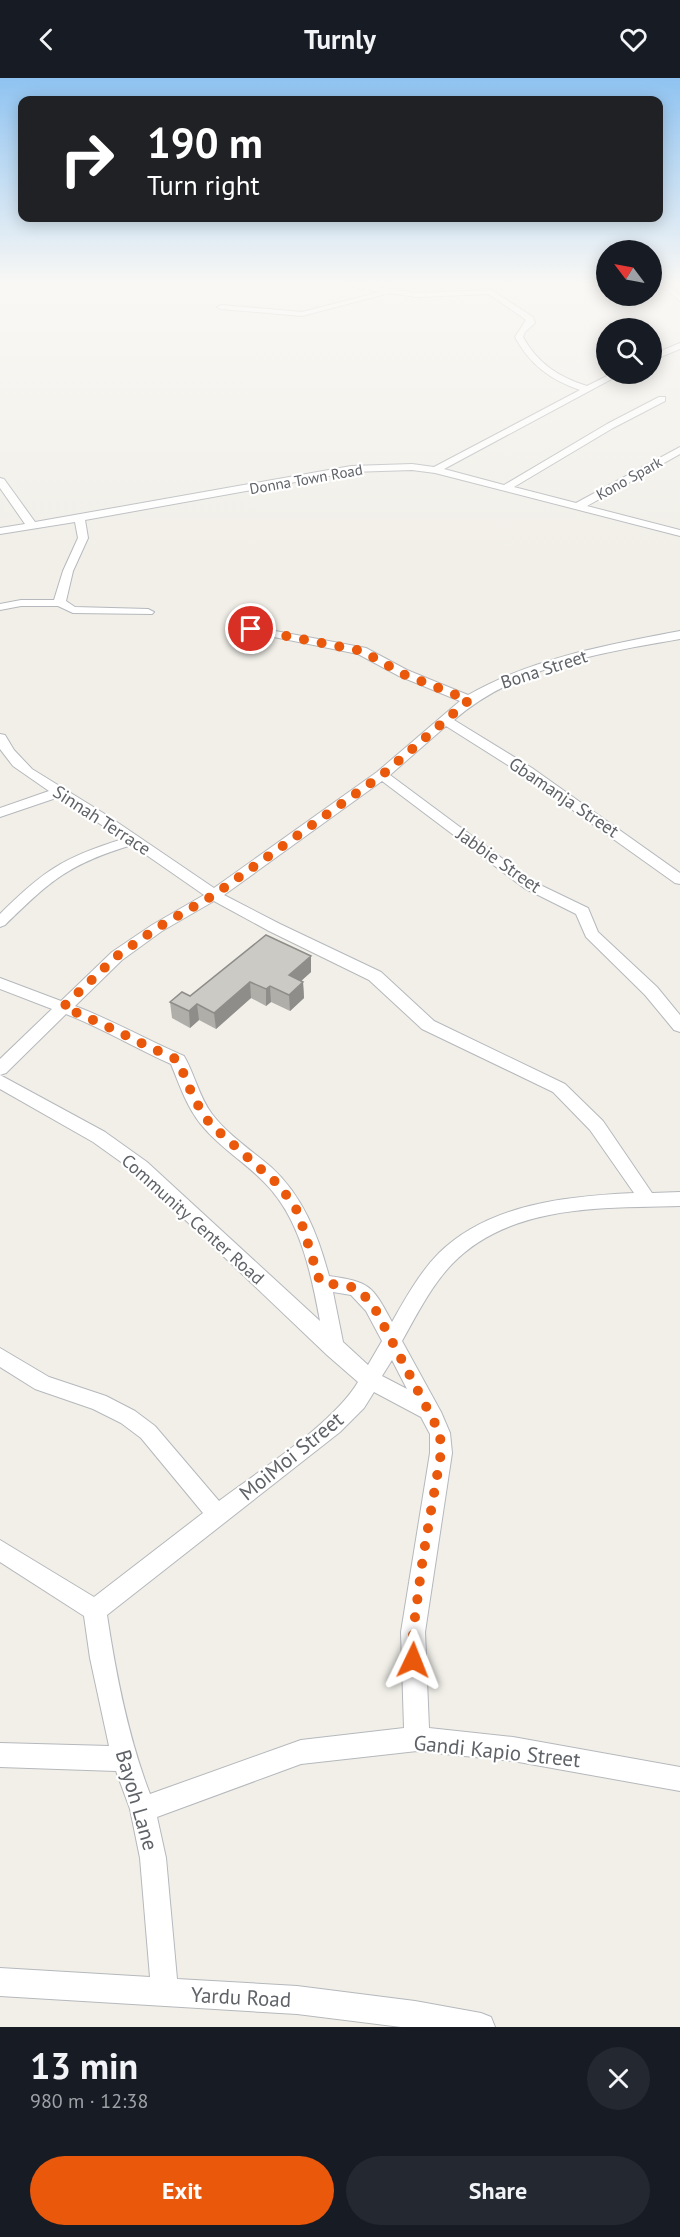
<!DOCTYPE html>
<html lang="en">
<head>
<meta charset="utf-8">
<style>
	:root { --surface:#171b24; --page:#242831; --text:#f1f3f6; --muted:#9ea1a6; --accent:#ea580c }
	body { margin:0; font-family:"PT Sans",sans-serif; background:var(--page); color:var(--text); height:100vh; display:flex; flex-direction:column; font-size:22px; white-space:nowrap }
	* { box-sizing:border-box; margin:0 }
	p { font-size:20px; color:var(--muted) }
	.icon { flex:none; width:33px; height:33px; fill:none; stroke:currentColor; stroke-width:2; stroke-linecap:round; stroke-linejoin:round }
	.map { position:relative; height:1949px; overflow:hidden }
	.panel { display:flex; flex-direction:column; background:var(--surface); flex:1 }
	.panel>* { flex:none }
	.guide { position:absolute; left:18px; top:18px; width:645px; height:126px; border-radius:12px; box-shadow:0 3px 15px #0003; background:#202124; color:#fff; overflow:hidden }
	.needle { width:39px; rotate:302deg }
	.tools { position:absolute; left:596px; top:162px; display:grid; gap:12px }
	.tools a { display:grid; place-items:center; width:66px; height:66px; border-radius:50%; background:var(--surface); box-shadow:0 3px 15px #0003; font-size:30px }
	.pin { position:absolute; display:grid; place-items:center; width:51px; height:51px; color:#fff; margin:-26px; border:3px solid #fff; border-radius:50%; box-shadow:0 2px 6px #0007 }
	.me { position:absolute; width:66px; margin:-33px; rotate:2deg; stroke-linejoin:round; filter:drop-shadow(0 0 4px #0008) }
	.turn { display:flex; align-items:center; gap:21px; height:126px; padding:0 30px; font-size:27px }
	.turn .icon { width:78px; height:78px; stroke-width:2.5 }
	.turn b { display:block; font-size:42px; line-height:51px }
	.round { display:grid; place-items:center; flex:none; width:63px; height:63px; border-radius:32px; background:var(--page) }
	.overview { display:flex; align-items:center; justify-content:space-between; height:102px; padding:0 30px }
	h1 { font-size:36px; font-weight:600; line-height:45px }
	.primary-button { display:flex; gap:12px; margin-top:auto; padding:12px 30px }
	.primary-button a { flex:1; height:69px; border-radius:36px; background:var(--accent); color:#fff; font-size:24px; font-weight:600; line-height:69px; text-align:center }
	.primary-button a+a { background:var(--page); color:var(--text) }
	header { display:flex; justify-content:space-between; align-items:center; height:78px; padding:0 30px; background:var(--surface); font-size:27px; font-weight:600 }
	.map>svg:first-child { display:block }
	.lines { fill:none; stroke-linecap:round; stroke-linejoin:round }
	.minor-casing { stroke:#b5b8bc; stroke-width:2 }
	.minor { fill:#fff; fill-rule:evenodd }
	.wall { fill:#afaea9 }
	.shaded-wall { fill:#8f8d8a }
	.building { fill:#cccac5; stroke:#8f8d8a; stroke-width:1.5 }
	.route { stroke:#ea580c; stroke-width:10; stroke-dasharray:0 18 }
	.labels { text-anchor:middle; dominant-baseline:central; stroke-width:4.5; stroke-linejoin:round; paint-order:stroke }
	.far-street-label { font-size:15px; fill:#5f6368; stroke:#fff }
	.street-label { font-size:18px; fill:#5f6368; stroke:#fff }
	.near-street-label { font-size:21px; fill:#5f6368; stroke:#fff }
</style>
</head>
<body>
<header><svg class="icon" aria-label="back" viewBox="0 0 24 24"><path d="M15 5l-7 7 7 7"/></svg>Turnly<svg class="icon" aria-label="heart" viewBox="0 0 24 24"><path d="M12 20l-8-8c-3-5 5-10 8-4 3-6 11-1 8 4z"/></svg></header>
<div class="map">
<svg width="680" height="1949" viewBox="0 0 680 1949">
	<rect width="100%" height="100%" fill="#f1efe8"/>
	<g class="lines">
		<defs>
			<path id="minor" d="M332 205H349L417 215 491 212 533 239 535 245 525 254 523 259C538 286 559 299 587 308L611 296H621L444 391 504 407 607 346 659 319H665V323L613 350 514 409 576 425 680 369V376L587 428 680 452V458L435 395 412 392 351 394 85 442 88 460 73 493 66 523 75 529 148 531 154 534 152 536 73 535 58 528H21L0 532V526L21 522H54L63 493 78 460 75 444 0 456V450L25 446 0 410V400L4 401 35 444 351 388 412 386 434 389 580 312C551 302 530 287 515 259L526 242 489 216 417 219 389 215 302 238 221 231 217 229 221 227 302 234 380 214Z
				M658 205H666L680 217V223Z
				M680 265V271L651 283V277Z
				M233 545 366 570 407 592 468 617C533 580 607 567 680 553V561C601 575 516 588 454 642L532 690 680 795V806L675 805 522 696 446 648 390 697 534 804 588 830 598 854 657 909 680 937V954L674 952 645 917 586 859 576 836 524 810 382 703 224 817 280 846 381 894 434 943 565 1006 603 1043 652 1115 680 1114V1128C603 1130 510 1126 452 1186 431 1208 416 1238 402 1263L441 1334 450 1355 452 1375 425 1554 429 1650 513 1659 680 1689V1713L513 1683 417 1673 301 1686 157 1739 166 1780 177 1901 297 1908 415 1923 481 1935 491 1939 495 1949H401L297 1936 0 1918V1890L150 1899 140 1780 130 1731 116 1693 0 1689V1665L109 1668 90 1580 84 1538 0 1484V1462L94 1519 203 1435 141 1360 121 1345 93 1331 35 1311 0 1289V1270L49 1299 106 1318 135 1333 155 1348 219 1423C260 1392 333 1346 358 1304L327 1277 135 1094 93 1064 0 1011V997L105 1054 147 1084 320 1243C312 1200 302 1149 273 1114 254 1090 225 1074 205 1051 188 1033 180 1008 171 986 135 970 102 950 66 936L6 995 0 997V981L52 931 0 911V900L61 923 112 874 152 847 204 817 132 767C69 786 51 802 5 847L0 849V836C43 793 64 779 123 761L59 719 0 739V730L49 713 13 688 0 671V656L5 657 14 672 32 691 108 738 214 810 377 694 460 623 399 598 358 576 229 550V546ZM214 823 269 853 369 902 422 951 553 1014 590 1052 634 1115C567 1118 489 1126 439 1175 420 1194 405 1221 392 1244 372 1207 370 1204 329 1198 318 1157 303 1118 271 1089 251 1072 228 1057 212 1036 199 1019 195 997 184 978 147 962 112 942 75 928L122 882 162 853ZM333 1214 351 1217 366 1233 382 1263 368 1287 343 1264ZM392 1282 407 1311 382 1298ZM374 1314 421 1339 430 1356V1375L401 1554 404 1650 301 1662 150 1716C128 1659 116 1597 107 1537L340 1354 364 1330Z"/>
		</defs>
		<use href="#minor" class="minor-casing"/>
		<use href="#minor" class="minor"/>
	</g>
	<path class="wall" d="M266 857 311 894 301 903 303 904 304 920 290 933 271 924 266 928 251 920 216 951 199 942 190 950 172 940 170 924 190 918Z"/>
	<path class="shaded-wall" d="M311 878V894L290 913 289 897Z
		M250 904 251 920 216 951 214 935Z
		M303 904 304 920 290 933 289 917Z
		M270 908 271 924 266 928V911Z
		M197 926 199 942 190 950 189 933Z"/>
	<path class="building" d="M266 857 311 878 289 897 303 904 289 917 270 908 266 911 250 904 214 935 197 926 189 933 170 924 182 914 190 918Z"/>
	<linearGradient id="sky" x2="0" y2="1"><stop stop-color="#8fc3f1"/><stop offset="0.43" stop-color="#f9f8f5"/><stop offset="1" stop-color="#f9f8f5" stop-opacity="0"/></linearGradient>
	<rect width="680" height="478" fill="url(#sky)"/>
	<g class="lines">
		<path class="route" d="M251 551 362 573 403 596 469 622 382 697 214 817 157 850 117 878 63 929C103 945 139 965 178 982L194 1021 210 1046 280 1108 298 1134 320 1204 357 1210 373 1227 440 1355 441 1375 423 1479 413 1554V1582"/>
	</g>
	<g class="labels">
		<g class="far-street-label">
			<text transform="translate(629 400) rotate(-29)">Kono Spark</text>
			<text transform="translate(306 401) rotate(-10)">Donna Town Road</text>
		</g>
		<g class="street-label">
			<text transform="translate(544 591) rotate(-18)">Bona Street</text>
			<text transform="translate(564 719) rotate(34)">Gbamanja Street</text>
			<text transform="translate(102 742) rotate(33)">Sinnah Terrace</text>
			<text transform="translate(499 782) rotate(35)">Jabbie Street</text>
			<text transform="translate(193 1141) rotate(42)">Community Center Road</text>
		</g>
		<g class="near-street-label">
			<text transform="translate(291 1378) rotate(-39)">MoiMoi Street</text>
			<text transform="translate(497 1673) rotate(6)">Gandi Kapio Street</text>
			<text transform="translate(137 1722) rotate(74)">Bayoh Lane</text>
			<text transform="translate(241 1919) rotate(3)">Yardu Road</text>
		</g>
	</g>
</svg>
<div class="tools">
<a><svg class="needle" viewBox="-14 -14 28 28"><path d="M0-13l5 13h-10z" fill="#e53935"/><path d="M0 13l5-13h-10z" fill="#9ea1a6"/></svg></a>
<a><svg class="icon" aria-label="search" viewBox="0 0 24 24"><circle cx="10" cy="10" r="6"/><path d="M15 15l6 6"/></svg></a>
</div>
<div class="pin" style="left:251px;top:551px;background:#d93025"><svg class="icon" aria-label="arrive" viewBox="0 0 24 24"><path d="M6 21V4h12l-3 4 3 4H6"/></svg></div>
<svg class="me" style="left:413px;top:1582px" viewBox="-20 -20 40 40"><path d="M0-17L14 15 0 8-14 15z" fill="#ea580c" stroke="#fff" stroke-width="4"/></svg>
<div class="guide">
<div class="turn"><svg class="icon" aria-label="right" viewBox="0 0 24 24"><path d="M7 20v-9h11M14 6l5 5-5 5"/></svg><div><b>190 m</b>Turn right</div></div>
</div>
</div>
<section class="panel">
<div class="overview"><div><h1>13 min</h1><p>980 m · 12:38</p></div><a class="round"><svg class="icon" aria-label="close" viewBox="0 0 24 24"><path d="M6 6l12 12M18 6L6 18"/></svg></a></div>
<div class="primary-button"><a>Exit</a><a>Share</a></div>
</section>
</body>
</html>
